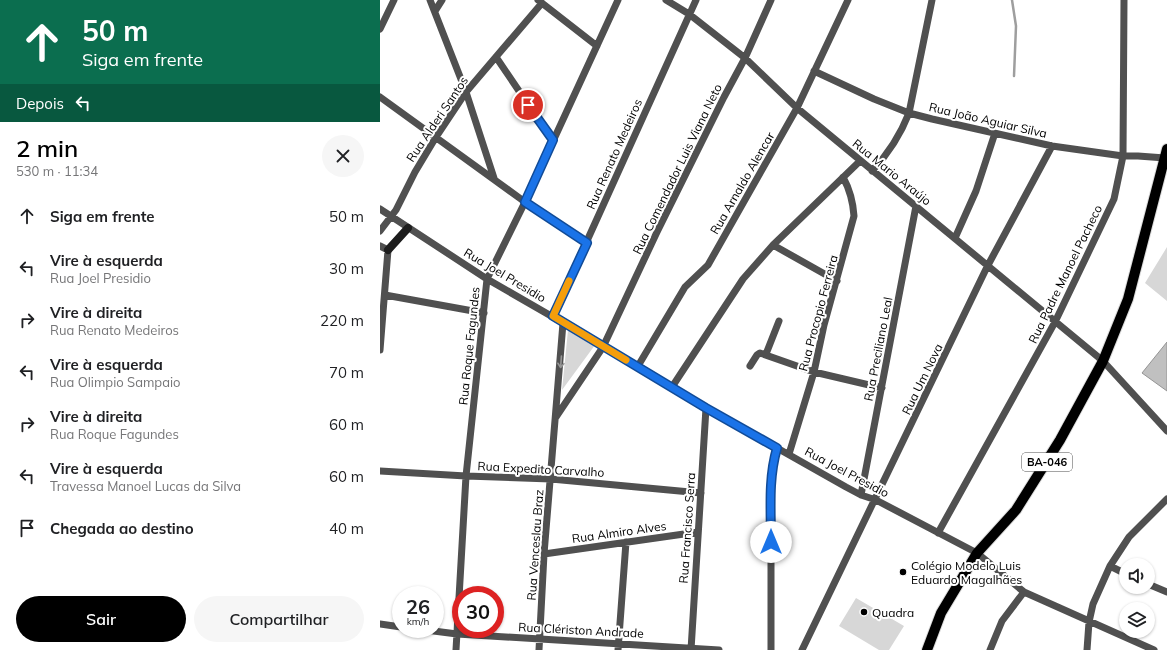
<!DOCTYPE html>
<html lang="pt">
<head>
<meta charset="utf-8">
<style>
	:root { --surface:#fff; --page:#f6f6f6; --text:#202124; --muted:#757577; --accent:#000 }
	body { margin:0; font-family:Mulish,sans-serif; background:var(--page); color:var(--text); height:100vh; display:flex; flex-direction:column; font-size:15px; white-space:nowrap }
	* { box-sizing:border-box; margin:0 }
	p { font-size:13px; color:var(--muted) }
	.icon { flex:none; width:22px; height:22px; fill:none; stroke:currentColor; stroke-width:2; stroke-linecap:round; stroke-linejoin:round }
	.map { position:relative; flex:1; overflow:hidden }
	.sheet { display:flex; flex-direction:column; background:var(--surface); width:380px }
	.sheet>* { flex:none }
	.guide { background:#0b6e4f; color:#fff; overflow:hidden }
	.controls { position:absolute; left:739px; top:558px; display:grid; gap:8px }
	.controls a { display:grid; place-items:center; width:36px; height:36px; border-radius:50%; background:var(--surface); box-shadow:0 1px 3px #0004; font-size:20px }
	.speed { position:absolute; left:12px; top:586px; display:flex; gap:8px; font-size:20px; font-weight:700; text-align:center }
	.speed>* { display:grid; place-content:center; width:52px; height:52px; border-radius:50%; background:var(--surface); box-shadow:0 1px 3px #0004; line-height:1 }
	.speed small { font-size:10px; font-weight:400 }
	.speed .limit { border:6px solid #d22; background:#fff; color:#111 }
	.pin { position:absolute; display:grid; place-items:center; width:34px; height:34px; color:#fff; margin:-17px; border:2px solid #fff; border-radius:50%; box-shadow:0 1px 4px #0007 }
	.me { position:absolute; width:44px; margin:-22px; rotate:0deg; stroke-linejoin:round; filter:drop-shadow(0 0 3px #0008) }
	.turn { display:flex; align-items:center; gap:14px; height:84px; padding:0 16px; font-size:18px }
	.turn .icon { width:52px; height:52px; stroke-width:2.5 }
	.turn b { display:block; font-size:28px; line-height:34px }
	.then { display:flex; align-items:center; height:38px; padding:0 16px; background:#0003; gap:8px; font-size:15px }
	.round { display:grid; place-items:center; flex:none; width:42px; height:42px; border-radius:21px; background:var(--page) }
	.summary { display:flex; align-items:center; justify-content:space-between; height:68px; padding:0 16px }
	h1 { font-size:24px; font-weight:600; line-height:30px; color:var(--accent) }
	.button { display:flex; gap:8px; margin-top:auto; padding:8px 16px }
	.button a { flex:1; height:46px; border-radius:24px; background:var(--accent); color:#fff; font-size:16px; font-weight:600; line-height:46px; text-align:center }
	.button a+a { background:var(--page); color:var(--text) }
	ul { padding:0; list-style:none }
	li { display:flex; align-items:center; gap:12px; height:52px; padding:0 16px }
	li div { flex:1 }
	li b { display:block; font-size:15px }
	li em { font-style:normal }
	main { display:flex; flex:1; min-height:0 }
	.map>svg:first-child { display:block }
	.green { fill:#d7d7d7 }
	.lines { fill:none; stroke-linecap:round; stroke-linejoin:round }
	.stream { stroke:#9e9e9e; stroke-width:2.5 }
	.building { fill:#c0c0c0; stroke:#949494 }
	.primary-casing { stroke:#dbdbdb; stroke-width:12 }
	.street { stroke:#505050; stroke-width:7 }
	.secondary { stroke:#1d1d1d; stroke-width:8 }
	.primary { stroke:#000; stroke-width:10 }
	.oneway { stroke:#969696 }
	.route-casing { stroke:#114b97; stroke-width:10 }
	.route { stroke:#1a73e8; stroke-width:7 }
	.slow { stroke:#f59e0b; stroke-width:7 }
	.poi-dot { fill:#000; stroke:#fff; stroke-width:1.5 }
	.labels { text-anchor:middle; dominant-baseline:central; stroke-width:4; stroke-linejoin:round; paint-order:stroke }
	.shield { fill:#fff; stroke:#4c4c4c; stroke-width:1 }
	.shield-label { font-size:11px; font-weight:bold; fill:#000 }
	.street-label { font-size:12px; fill:#000; stroke:#fff }
	.poi-label { font-size:12px; fill:#000; stroke:#fff; text-anchor:start }
</style>
</head>
<body>
<main>
<section class="sheet">
<div class="guide">
<div class="turn"><svg class="icon" aria-label="ahead" viewBox="0 0 24 24"><path d="M12 20V5M6 11l6-6 6 6"/></svg><div><b>50 m</b>Siga em frente</div></div>
<div class="then">Depois<svg class="icon" aria-label="left" viewBox="0 0 24 24"><path d="M17 20v-9H6M10 6l-5 5 5 5"/></svg></div>
</div>
<div class="summary"><div><h1>2 min</h1><p>530 m · 11:34</p></div><a class="round"><svg class="icon" aria-label="close" viewBox="0 0 24 24"><path d="M6 6l12 12M18 6L6 18"/></svg></a></div>
<ul>
<li><svg class="icon" aria-label="ahead" viewBox="0 0 24 24"><path d="M12 20V5M6 11l6-6 6 6"/></svg><div><b>Siga em frente</b></div><em>50 m</em></li>
<li><svg class="icon" aria-label="left" viewBox="0 0 24 24"><path d="M17 20v-9H6M10 6l-5 5 5 5"/></svg><div><b>Vire à esquerda</b><p>Rua Joel Presidio</p></div><em>30 m</em></li>
<li><svg class="icon" aria-label="right" viewBox="0 0 24 24"><path d="M7 20v-9h11M14 6l5 5-5 5"/></svg><div><b>Vire à direita</b><p>Rua Renato Medeiros</p></div><em>220 m</em></li>
<li><svg class="icon" aria-label="left" viewBox="0 0 24 24"><path d="M17 20v-9H6M10 6l-5 5 5 5"/></svg><div><b>Vire à esquerda</b><p>Rua Olimpio Sampaio</p></div><em>70 m</em></li>
<li><svg class="icon" aria-label="right" viewBox="0 0 24 24"><path d="M7 20v-9h11M14 6l5 5-5 5"/></svg><div><b>Vire à direita</b><p>Rua Roque Fagundes</p></div><em>60 m</em></li>
<li><svg class="icon" aria-label="left" viewBox="0 0 24 24"><path d="M17 20v-9H6M10 6l-5 5 5 5"/></svg><div><b>Vire à esquerda</b><p>Travessa Manoel Lucas da Silva</p></div><em>60 m</em></li>
<li><svg class="icon" aria-label="arrive" viewBox="0 0 24 24"><path d="M6 21V4h12l-3 4 3 4H6"/></svg><div><b>Chegada ao destino</b></div><em>40 m</em></li>
</ul>
<div class="button"><a>Sair</a><a>Compartilhar</a></div>
</section>
<div class="map">
<svg width="787" height="650" viewBox="0 0 787 650">
	<rect width="100%" height="100%" fill="#fff"/>
	<path class="green" d="M787 247V301L765 283Z
		M188 330 215 345 182 390Z
		M476 598 524 626 509 650H499L459 626Z"/>
	<g class="lines">
		<path class="stream" d="M632 0 636 26 634 76"/>
	</g>
	<path class="building" d="M787 342V391L762 373Z"/>
	<g class="lines">
		<defs>
			<path id="primary" d="M547 650 561 613 597 553 636 510 680 440 723 361 748 299 787 149"/>
		</defs>
		<use href="#primary" class="primary-casing"/>
		<path class="street" d="M50 0 86 92 114 178
			M158 0 217 46
			M286 0 309 14 365 58 417 108 723 361 787 431
			M55 11 62 0
			M0 29 14 0
			M116 57 173 141
			M434 71 494 99 529 113 552 119 672 146 743 156H758L785 158
			M0 97 145 202 207 243
			M492 171C509 153 520 136 529 113L552 0
			M0 209 107 279 258 366 326 408 466 487 481 495 496 500 597 553 644 592 774 650
			M0 231 16 210 35 172 56 137 86 92 162 3
			M575 238 596 191 615 133
			M393 245 457 281
			M0 246 8 250 0 350
			M5 295 104 313
			M173 316 316 0
			M386 354 399 321
			M258 366 305 287 328 265 417 108 468 0
			M370 366 377 355 380 353 434 372 502 388
			M292 387 363 279 393 245 480 161
			M176 417 223 347 277 232 344 97 365 58 391 0
			M409 454 434 372 444 325 474 216C473 201 470 190 463 177
			M0 471 86 476 171 479 321 493
			M481 495 536 206
			M558 533 675 322 734 199 743 156 744 0
			M164 554 318 532
			M730 566 746 574
			M768 584 787 592
			M0 624 21 627
			M38 629 77 634 339 650
			M76 650 86 476 107 279 145 202 238 0
			M159 650 164 554 183 323
			M238 650 246 542
			M311 650 326 408
			M391 650V481L393 463 397 448
			M422 650 607 267 672 146
			M610 650 622 621 644 592
			M707 650 709 622 713 604 730 566 749 537 787 499"/>
		<path class="secondary" d="M8 250 28 228"/>
		<use href="#primary" class="primary"/>
	</g>
	<defs><path id="oneway-shaft" d="M-6 0H5M1.5-3L5.5 0L1.5 3" fill="none" stroke-width="1.6" stroke-linecap="round" stroke-linejoin="round"/></defs>
	<use class="oneway" href="#oneway-shaft" transform="translate(181 362) rotate(94)"/>
	<g class="lines">
		<defs>
			<path id="route" d="M148 105 173 140 145 202 207 243 173 316 326 408 397 448C388 479 391 511 391 542"/>
		</defs>
		<use href="#route" class="route-casing"/>
		<use href="#route" class="route"/>
		<path class="slow" d="M189 281 173 316 246 360"/>
	</g>
	<g class="poi-dot">
		<circle cx="523" cy="572" r="4"/>
		<circle cx="484" cy="612" r="4"/>
	</g>
	<g class="labels">
		<rect class="shield" x="642" y="453" width="50" height="18" rx="3"/>
		<g class="shield-label">
			<text x="667" y="462">BA-046</text>
		</g>
		<g class="street-label">
			<text transform="translate(57 119) rotate(-56)">Rua Alderi Santos</text>
			<text transform="translate(608 120) rotate(13)">Rua João Aguiar Silva</text>
			<text transform="translate(234 154) rotate(-66)">Rua Renato Medeiros</text>
			<text transform="translate(297 169) rotate(-64)">Rua Comendador Luis Viana Neto</text>
			<text transform="translate(512 172) rotate(39)">Rua Mario Araújo</text>
			<text transform="translate(362 183) rotate(-60)">Rua Arnaldo Alencar</text>
			<text transform="translate(685 274) rotate(-64)">Rua Padre Manoel Pacheco</text>
			<text transform="translate(125 275) rotate(31)">Rua Joel Presidio</text>
			<text transform="translate(438 313) rotate(-75)">Rua Procopio Ferreira</text>
			<text transform="translate(89 346) rotate(-84)">Rua Roque Fagundes</text>
			<text transform="translate(498 349) rotate(-79)">Rua Preciliano Leal</text>
			<text transform="translate(542 379) rotate(-64)">Rua Um Nova</text>
			<text transform="translate(161 469) rotate(3)">Rua Expedito Carvalho</text>
			<text transform="translate(467 472) rotate(28)">Rua Joel Presidio</text>
			<text transform="translate(307 528) rotate(-86)">Rua Francisco Serra</text>
			<text transform="translate(239 532) rotate(-8)">Rua Almiro Alves</text>
			<text transform="translate(155 545) rotate(-86)">Rua Venceslau Braz</text>
			<text transform="translate(201 630) rotate(3)">Rua Clériston Andrade</text>
		</g>
		<g class="poi-label">
			<text x="531" y="565">Colégio Modelo Luis<tspan x="531" dy="14">Eduardo Magalhães</tspan></text>
			<text x="492" y="612">Quadra</text>
		</g>
	</g>
</svg>
<div class="controls">
<a><svg class="icon" aria-label="sound" viewBox="0 0 24 24"><path d="M4 9h4l5-4v14l-5-4H4zM17 9q2 3 0 6"/></svg></a>
<a><svg class="icon" aria-label="layers" viewBox="0 0 24 24"><path d="M12 4l9 5-9 5-9-5zM3 14l9 5 9-5"/></svg></a>
</div>
<div class="speed"><div>26<small>km/h</small></div><div class="limit">30</div></div>
<div class="pin" style="left:148px;top:105px;background:#d93025"><svg class="icon" aria-label="arrive" viewBox="0 0 24 24"><path d="M6 21V4h12l-3 4 3 4H6"/></svg></div>
<svg class="me" style="left:391px;top:542px" viewBox="-20 -20 40 40"><circle r="19" fill="#fff"/><path d="M0-13L10 11 0 6-10 11z" fill="#1a73e8"/></svg>
</div>
</main>
</body>
</html>
